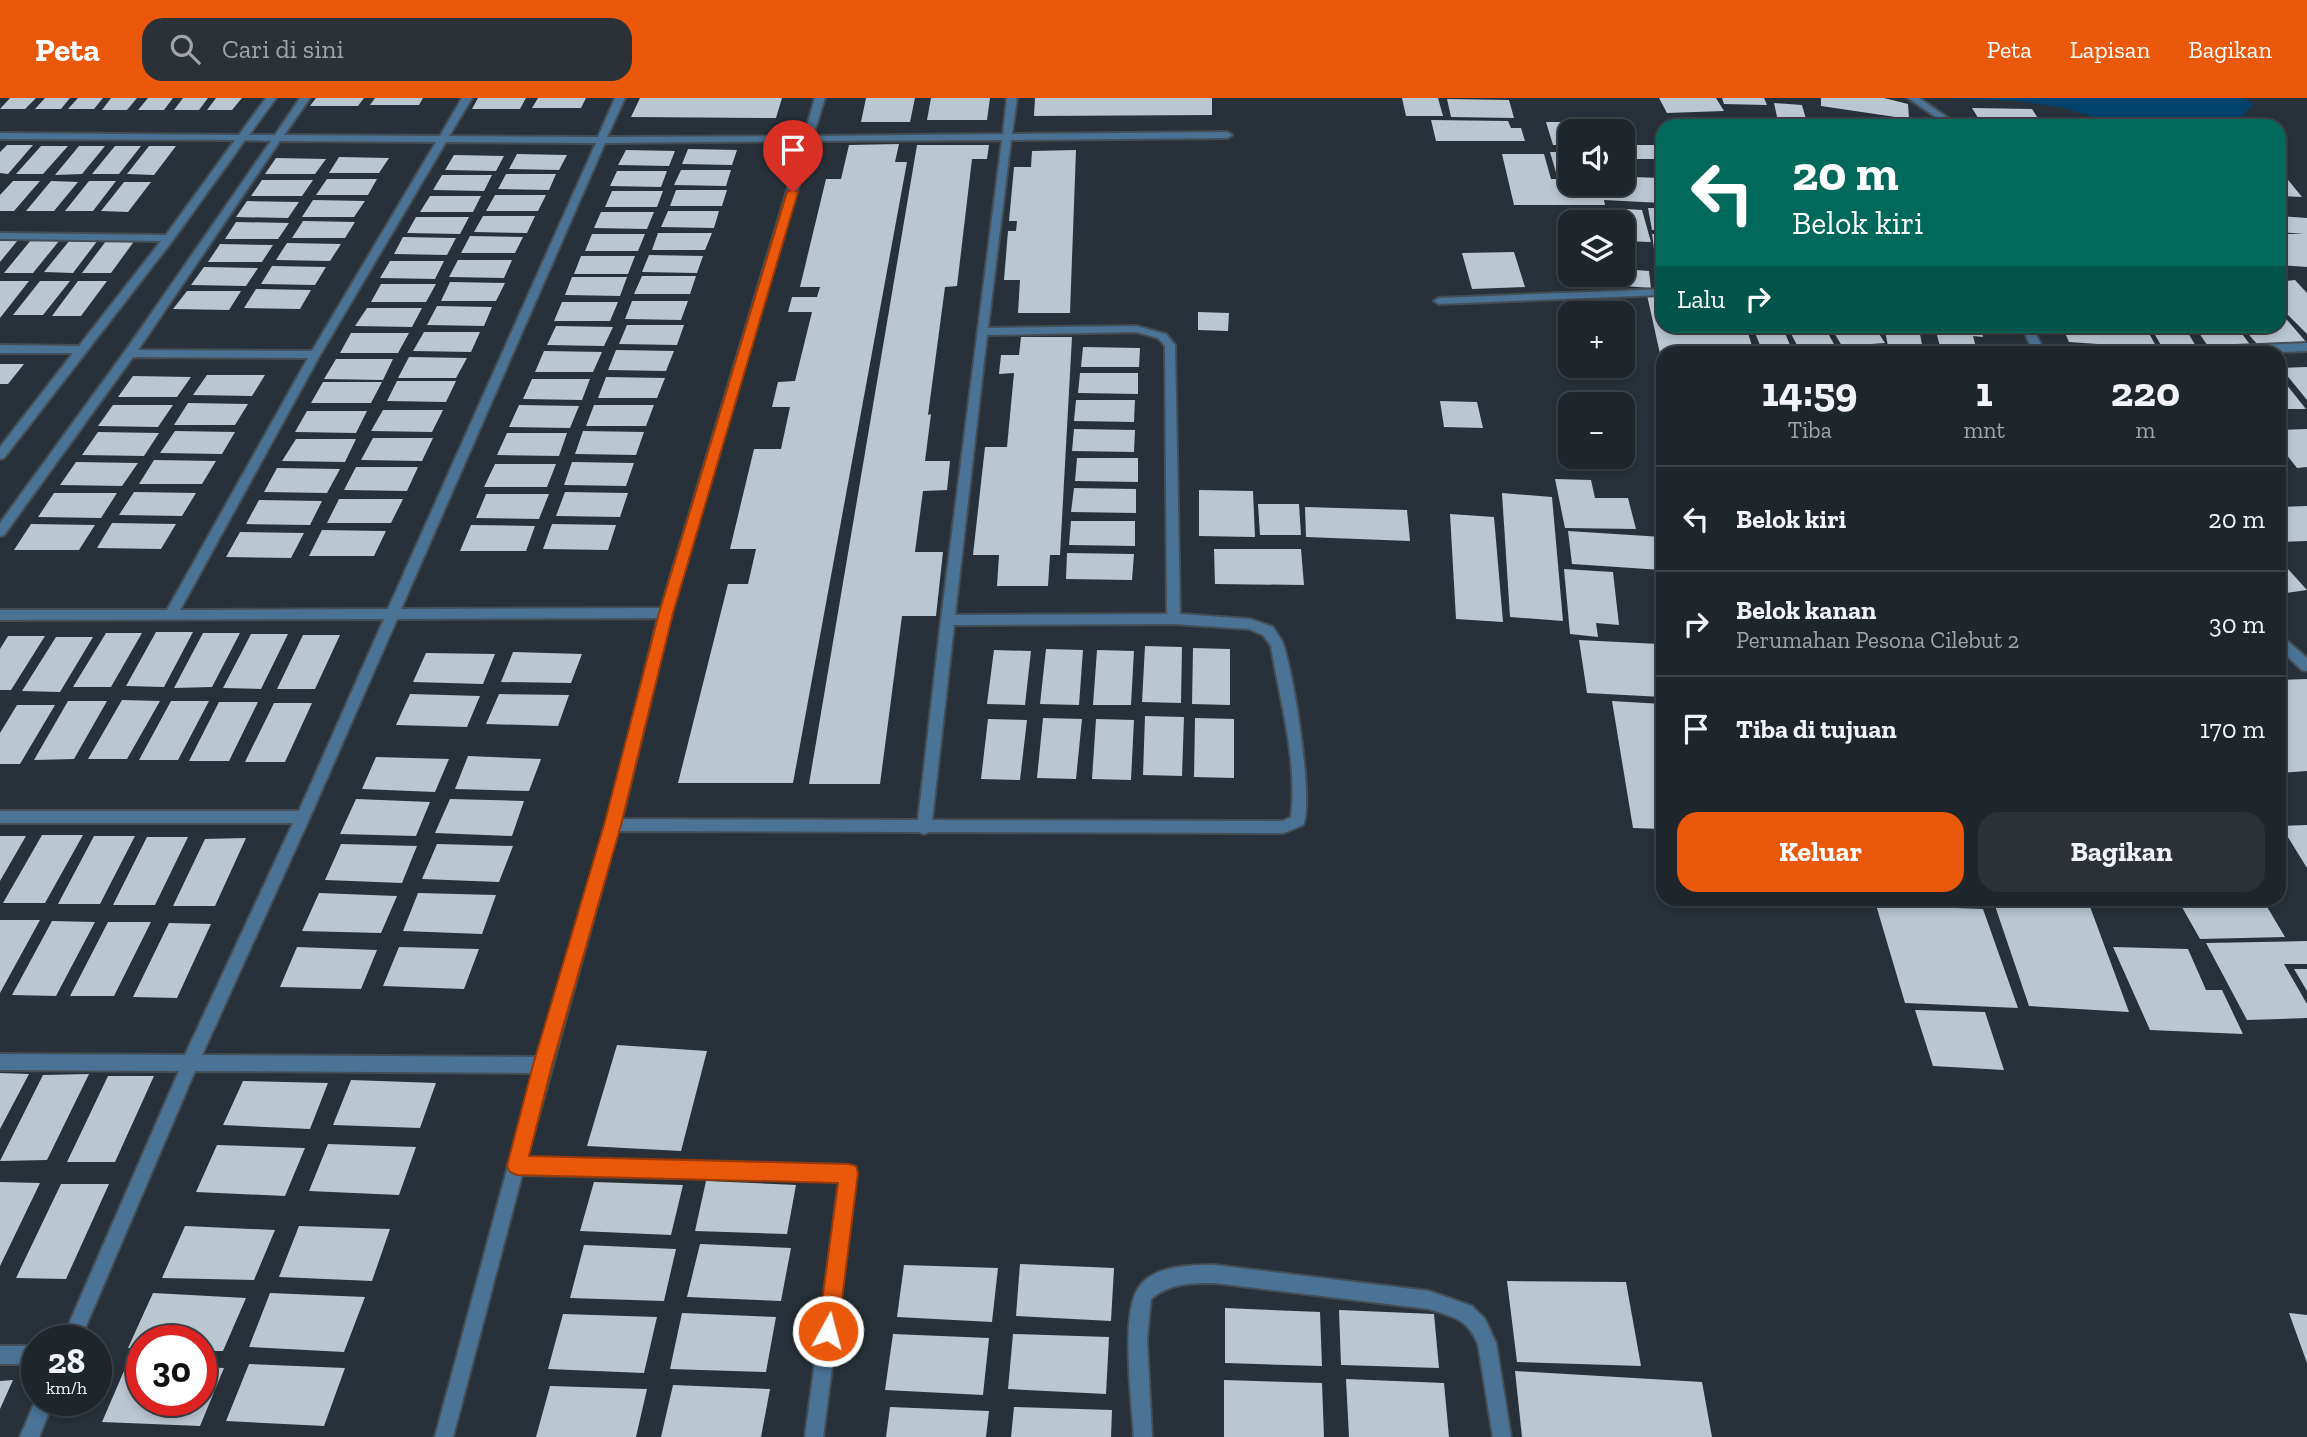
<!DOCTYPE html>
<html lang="id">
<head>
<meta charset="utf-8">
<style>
	:root { --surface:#1e252b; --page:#2b3137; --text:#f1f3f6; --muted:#a1a5a9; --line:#3c4247; --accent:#ea580c }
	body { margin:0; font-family:"Zilla Slab",serif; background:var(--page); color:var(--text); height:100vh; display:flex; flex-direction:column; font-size:26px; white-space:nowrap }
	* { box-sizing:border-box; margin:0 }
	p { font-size:23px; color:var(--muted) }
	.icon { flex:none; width:38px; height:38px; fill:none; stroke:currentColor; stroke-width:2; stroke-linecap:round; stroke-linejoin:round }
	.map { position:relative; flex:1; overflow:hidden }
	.side { position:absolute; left:1656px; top:248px; width:630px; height:560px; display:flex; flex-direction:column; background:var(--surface); border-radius:21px; box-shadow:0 4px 10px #0003,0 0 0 2px var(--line) }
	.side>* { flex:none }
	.top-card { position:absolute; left:1656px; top:21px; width:630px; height:214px; border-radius:21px; box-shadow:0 4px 10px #0003,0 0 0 2px var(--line); background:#00695c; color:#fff; overflow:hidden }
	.fabs { position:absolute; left:1558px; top:21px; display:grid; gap:14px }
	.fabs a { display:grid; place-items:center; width:77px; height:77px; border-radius:14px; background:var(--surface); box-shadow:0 4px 10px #0003,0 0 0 2px var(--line); font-size:35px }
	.speed { position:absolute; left:21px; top:1227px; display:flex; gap:14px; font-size:35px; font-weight:700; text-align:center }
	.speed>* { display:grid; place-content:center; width:91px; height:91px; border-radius:50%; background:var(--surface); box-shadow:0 4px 10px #0003,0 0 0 2px var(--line); line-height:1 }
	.speed small { font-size:18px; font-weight:400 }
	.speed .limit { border:10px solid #d22; background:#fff; color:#111 }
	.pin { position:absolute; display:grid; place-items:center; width:60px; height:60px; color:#fff; margin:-72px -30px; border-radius:50% 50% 50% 0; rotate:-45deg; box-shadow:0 0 7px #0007 }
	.pin .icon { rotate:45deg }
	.me { position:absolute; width:77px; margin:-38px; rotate:7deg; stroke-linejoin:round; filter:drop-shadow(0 0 5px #0008) }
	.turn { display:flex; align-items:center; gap:24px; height:147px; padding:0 21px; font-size:32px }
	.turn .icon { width:91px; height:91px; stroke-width:2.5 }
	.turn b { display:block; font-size:49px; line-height:60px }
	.then { display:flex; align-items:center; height:66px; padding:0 21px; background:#0003; gap:14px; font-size:26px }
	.eta { display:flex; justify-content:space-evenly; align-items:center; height:119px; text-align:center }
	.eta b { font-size:42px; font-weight:700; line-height:49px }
	.cta { display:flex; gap:14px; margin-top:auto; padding:14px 21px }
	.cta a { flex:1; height:80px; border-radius:21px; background:var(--accent); color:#fff; font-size:28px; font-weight:700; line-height:80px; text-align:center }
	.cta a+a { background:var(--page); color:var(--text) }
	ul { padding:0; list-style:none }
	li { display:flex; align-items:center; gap:21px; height:105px; padding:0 21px; border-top:2px solid var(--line) }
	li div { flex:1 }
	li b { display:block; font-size:26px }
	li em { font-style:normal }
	header { display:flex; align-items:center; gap:42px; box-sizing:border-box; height:98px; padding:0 35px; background:var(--accent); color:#fff }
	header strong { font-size:33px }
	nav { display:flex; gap:38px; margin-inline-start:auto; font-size:24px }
	.search { width:490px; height:63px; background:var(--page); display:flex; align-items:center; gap:18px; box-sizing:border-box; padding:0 24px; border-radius:21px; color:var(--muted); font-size:26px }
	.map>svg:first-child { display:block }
	.green { fill:#00426c }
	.building { fill:#bac6d0 }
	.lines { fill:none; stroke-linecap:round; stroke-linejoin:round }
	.minor-casing { stroke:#454e55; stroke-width:4 }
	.minor { fill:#4a7396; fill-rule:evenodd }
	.route { fill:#ea580c; stroke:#983908; stroke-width:2 }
</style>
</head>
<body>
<header>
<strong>Peta</strong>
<div class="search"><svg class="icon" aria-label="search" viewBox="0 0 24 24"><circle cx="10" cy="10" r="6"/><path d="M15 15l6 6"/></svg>Cari di sini</div>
<nav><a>Peta</a><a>Lapisan</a><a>Bagikan</a></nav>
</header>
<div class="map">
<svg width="2307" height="1339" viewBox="0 0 2307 1339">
	<rect width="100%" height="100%" fill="#283139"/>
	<path class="green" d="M1947 0H2244L2253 6 2238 23 2229 28H2124L2060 9 2018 3Z"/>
	<path class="building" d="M10 0H36L25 11H0Z
		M45 0H70L61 11H35Z
		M78 0H103L94 11H68Z
		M111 0H137L127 12H102Z
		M148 0H173L164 12H138Z
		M183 0H208L199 12H174Z
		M216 0H242L232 12H207Z
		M316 0H364L358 8H310Z
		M375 0H423L419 7H370Z
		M478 0H526L520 11H472Z
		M538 0H586L581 10H532Z
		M640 0H782L776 20 631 19Z
		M866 0H915L910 24H861Z
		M931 0H990L987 22H927Z
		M1035 0H1212V17L1034 18Z
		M1402 0H1438L1443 18H1406Z
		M1659 0H1716L1724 13 1667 15Z
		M1722 0H1764L1767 7 1724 6Z
		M1821 0H1884L1908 6 1909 21 1821 8Z
		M1447 1 1509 2 1514 20 1451 19Z
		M1774 5 1802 7 1808 28H1779Z
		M1972 10 2032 11 2043 28H1983Z
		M1431 22 1508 23 1511 30H1521L1525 43H1436Z
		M1546 24H1584L1587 33H1570V47H1553Z
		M899 46 895 64H907L793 685H678L728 486H748L756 451H730L754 351H781L790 309H772L778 284 795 283 812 214H788L792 199H817L820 189H800L826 81H841L849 47Z
		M7 47H33L8 76 0 75V54Z
		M917 47H989L987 61H972L957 188 945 189 928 317 931 316 925 363H950L947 392 923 393 915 454H943L936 518H902L880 686H809Z
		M1622 47H1662V61H1622Z
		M41 48H68L43 76H16Z
		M79 48H105L82 76 55 77Z
		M115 48H141L119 76H92Z
		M149 48H176L154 77 127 76Z
		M688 51 737 52 732 67 682 66Z
		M626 52 675 53 669 68 618 67Z
		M1076 52 1070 215H1018L1020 182H1004L1008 133H1016L1017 123H1009L1014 69H1031L1032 53Z
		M1550 54H1570V78H1557Z
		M517 56 567 57 559 72 509 71Z
		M1502 56H1544L1551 81H1570V86H1622L1634 85 1632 79 1662 80V105L1604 102 1605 107H1514Z
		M454 57 504 58 496 73 445 72Z
		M339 59 389 60 379 75H329Z
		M276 60 326 61 315 76H265Z
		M681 72H731L726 88 674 87Z
		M617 73H667L661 89 610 88Z
		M506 76H556L549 92 498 91Z
		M442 77H492L484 93 433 92Z
		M2278 77 2285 78 2302 99 2278 98Z
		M327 81H377L368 97H316Z
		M262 82H313L302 98H251Z
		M13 83H40L14 113H0V97Z
		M51 83 78 84 54 113H26Z
		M89 83H116L93 113H65Z
		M124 84H151L128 114 101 113Z
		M676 92H727L722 108H670Z
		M612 93H663L657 109H605Z
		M495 97H546L538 113H486Z
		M430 98H481L473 114H420Z
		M313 102 365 103 354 119H302Z
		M247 103 299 104 288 120 236 119Z
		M1610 110 1642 112 1651 144 1622 143V124H1613Z
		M1648 110H1662V132H1652Z
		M668 113H719L714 130 661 129Z
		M601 114H654L647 131 594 130Z
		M1566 114 1607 116 1609 124H1568Z
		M483 118H535L527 135 474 134Z
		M2278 118 2307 120V169L2278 167V136H2304L2278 134Z
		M416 119H469L460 136 407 135Z
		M303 123 355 124 345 140H292Z
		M236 124 289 125 278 141H225Z
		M658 135H712L705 152H652Z
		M592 136H645L638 153H585Z
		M1652 136H1662V174L1657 173Z
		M470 138 523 139 515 155H461Z
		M403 139 456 140 447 157 394 156Z
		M0 142H18L0 164Z
		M31 142 59 143 33 175H4Z
		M70 142H98L73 175 44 174Z
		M135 142 111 175H82L106 143Z
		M287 145 341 146 330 163 276 162Z
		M220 146 273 147 262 164H208Z
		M1514 154 1525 189 1472 191 1462 155Z
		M649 157 703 158 697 175 642 174Z
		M581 158H635L628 176H574Z
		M458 162H512L504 180 449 179Z
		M390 163H444L435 181 380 180Z
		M272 168 326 169 315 187 261 186Z
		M204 169 258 170 246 188 191 187Z
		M1622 171 1649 173 1651 190 1611 187V177H1622Z
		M642 178H696L690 196H634Z
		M572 179H627L620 198 565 197Z
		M2295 182 2307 195V236L2278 207V184Z
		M0 183H29L0 220Z
		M40 183H70L43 217H13Z
		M78 183H107L81 218H52Z
		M450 184 505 185 496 203H441Z
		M381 186H436L426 204H371Z
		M256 191 311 192 300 211 244 210Z
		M187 193H241L229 212 173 211Z
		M1647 197 1662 198V228H1746L1752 248 1736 247 1739 256H1662V265Z
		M632 203H688L681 222 625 221Z
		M562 204H618L610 223H554Z
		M437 208 492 209 484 228 427 227Z
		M367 210H422L412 229 355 228Z
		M1198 214 1229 215 1228 233 1198 232Z
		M2278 215H2281L2307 245 2258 247 2241 228H2278Z
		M627 227H684L677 247 619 246Z
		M556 228 613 229 604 248 547 247Z
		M1752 228H1782L1790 247H1760Z
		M1787 228H1824L1835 248 1798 249Z
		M1830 228H1874L1885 245 1842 248Z
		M1884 228H1981L1983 239 1973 238 1977 253 1940 248 1936 234 1919 231 1923 252 1888 248Z
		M2062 228H2145L2157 250 2069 244Z
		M2150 228H2184L2197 250 2162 249Z
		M2194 228H2236L2252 249 2208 248Z
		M424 234H480L471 254 413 253Z
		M351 235H409L398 255H340Z
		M1021 239H1072L1060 457H1050L1048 488H997L999 457H973L985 349H1007L1014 275 999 276 1001 257H1019Z
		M1083 249 1140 250 1139 269H1081Z
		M1760 249 1797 250 1799 256H1762Z
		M616 252 674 253 666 273 608 272Z
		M544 253 602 254 593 274H535Z
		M409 259 467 260 456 280H398Z
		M336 261H393L383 282 324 281Z
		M0 266H24L8 286H0Z
		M2307 269V302L2281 270Z
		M1080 275H1138V296L1078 295Z
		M207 277H265L252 298 193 297Z
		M133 278 191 279 177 299H118Z
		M606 279 665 280 657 300H598Z
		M532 281H590L582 302 523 301Z
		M397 283H456L446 304 387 303Z
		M323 284H382L371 305H311Z
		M2278 286H2286L2306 311H2278Z
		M1076 302H1135L1134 324 1074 323Z
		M1440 303 1477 304 1483 330 1444 329Z
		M188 305 248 306 235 327H174Z
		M113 307H173L158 329 98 328Z
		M519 307 579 308 570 330 509 329Z
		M594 307H654L646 328H586Z
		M383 312H443L432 334 371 333Z
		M307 313H367L356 335 295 334Z
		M1074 331 1135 332 1134 354 1072 353Z
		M2307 331V369L2297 370 2278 346V332Z
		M175 333 235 334 222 356 160 355Z
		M583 333 644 334 636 357 575 356Z
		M98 334 159 335 144 358 82 357Z
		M507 335H567L559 358 497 357Z
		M373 340H433L422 363 361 362Z
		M296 341H356L345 364 282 363Z
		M1077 360H1138V384L1075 383Z
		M154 362 216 363 202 386H139Z
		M76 364 138 365 122 388 60 387Z
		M572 364 634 365 626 388 564 387Z
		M495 366H556L547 389H484Z
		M356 369H418L407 393 344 392Z
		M277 370 340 371 327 395 264 394Z
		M1555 381 1591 382 1595 400H1628L1636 431 1565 430Z
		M1074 390 1136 391V415L1071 414Z
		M1199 392 1253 393 1255 439 1199 438Z
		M134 394 196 395 182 418 119 417Z
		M565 394 628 395 620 419 556 418Z
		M54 395H117L101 420 38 419Z
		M1502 395 1552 399 1563 523 1510 519Z
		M486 396H549L539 421 476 420Z
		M339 401H403L391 425H327Z
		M259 402 322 403 310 427 246 426Z
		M1258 406H1299L1301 437H1260Z
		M2307 408V443L2278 444V409Z
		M1305 409 1407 412 1410 443 1306 439Z
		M1450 416 1494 419 1503 524 1456 521Z
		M1071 423H1135V448L1069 447Z
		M112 425 176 426 161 451 97 450Z
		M31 426 95 427 79 452H14Z
		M552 426 616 427 608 452 543 451Z
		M471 427 535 428 526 453H460Z
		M322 432 386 433 374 458H309Z
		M1568 433 1662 439V472L1572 466Z
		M240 434 304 435 291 460 226 459Z
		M1214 451H1301L1304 487 1215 486Z
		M1067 455 1134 456 1132 482 1066 481Z
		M2278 460 2307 492 2278 496Z
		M1564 471 1613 474 1619 527 1596 525 1598 539 1570 536Z
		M156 534H193L164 589 126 588Z
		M106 535H142L111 589H73Z
		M203 535H240L212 589 174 590Z
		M251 536H288L261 591 223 590Z
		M303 537H340L315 591H277Z
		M8 538H45L11 592H0V551Z
		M56 539H93L60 594 22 593Z
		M1579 542 1659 546 1662 562V599L1587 595Z
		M1145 548 1182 549 1181 605 1142 604Z
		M1193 550 1230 551V607L1192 606Z
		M1046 551 1083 552 1079 607 1040 606Z
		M994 552 1031 553 1025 607 987 606Z
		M1097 552 1134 553 1131 607H1093Z
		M513 554 582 556 571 585 501 584Z
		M426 555 495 556 483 586 413 584Z
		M2307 581V673L2278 675V582Z
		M410 596 480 598 467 629 396 627Z
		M499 596 569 597 558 628 486 626Z
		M122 602 160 603 127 661H88Z
		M68 603H107L74 661 34 662Z
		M171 603H209L178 662H139Z
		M1612 603 1662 606V731L1633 730Z
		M219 604H258L229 663H189Z
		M274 605H312L285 664H245Z
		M17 607H55L20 666H0V635Z
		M1145 618 1184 619 1182 678 1143 677Z
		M1043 620 1082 621 1076 681 1037 680Z
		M1195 620 1234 621V680L1194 679Z
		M988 621 1027 622 1020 682 981 681Z
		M1096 621 1134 622 1131 682 1092 681Z
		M468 658 541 661 529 693 455 691Z
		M376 659 449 661 435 694 362 691Z
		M356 701 430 704 416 738 340 736Z
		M450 701 524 703 512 738 435 735Z
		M2307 727V770L2281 728Z
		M42 737H83L45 805H3Z
		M0 738H26L0 783Z
		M94 738H135L100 806H58Z
		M147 739H188L155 807H113Z
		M246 740 215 808H173L205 741Z
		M341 746 417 748 402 785 325 782Z
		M437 746 513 748 499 784 422 781Z
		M319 795 397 798 381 835 302 833Z
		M418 795 496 797 482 836 403 833Z
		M1993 802 2089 806 2129 914 2029 908Z
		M2178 802H2263L2285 839 2200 841Z
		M1876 807 1983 811 2018 910 1905 905Z
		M0 822H40L0 895Z
		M52 823 95 824 56 898 12 897Z
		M108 824H151L114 898H70Z
		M169 825 211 826 177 900 133 899Z
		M2307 843V866H2284L2307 906V920L2247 922 2206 845Z
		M297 849 377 852 361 891 280 889Z
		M399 849 479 851 464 891 383 888Z
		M2113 849 2188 851 2206 892H2222L2243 936 2150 932Z
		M2294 871H2307V893Z
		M1915 912 1985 914 2004 972 1933 968Z
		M617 947 707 953 681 1053 587 1048Z
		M0 975 29 976 0 1031Z
		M89 976 47 1062 0 1063 43 977Z
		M108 978H154L115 1064H67Z
		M351 982 436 985 420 1030 333 1027Z
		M243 983 328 985 310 1031 223 1027Z
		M328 1046 416 1049 399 1097 309 1093Z
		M217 1047 305 1050 285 1098 196 1094Z
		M706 1083 796 1087 787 1136 695 1133Z
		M0 1084 40 1085 0 1168Z
		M594 1084 683 1087 671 1137 580 1133Z
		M61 1086H109L66 1181 16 1180Z
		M185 1128 275 1132 254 1182 162 1180Z
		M299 1128 390 1131 372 1183 279 1179Z
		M700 1146 791 1150 781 1203 687 1199Z
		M584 1147 676 1151 664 1203 570 1200Z
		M1020 1166 1114 1170 1111 1223 1016 1218Z
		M904 1167 998 1170 992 1224 897 1219Z
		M1507 1183 1626 1184 1641 1268 1517 1264Z
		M153 1195 246 1200 223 1253H201V1242H142V1251L128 1250Z
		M270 1195 365 1199 344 1254 249 1249Z
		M1225 1210 1320 1214 1322 1268 1225 1265Z
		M1339 1212 1434 1216 1439 1270 1341 1267Z
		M682 1215 776 1219 766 1274 670 1271Z
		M2289 1215 2307 1217V1265Z
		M563 1216 657 1219 644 1275 548 1271Z
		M893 1236 989 1240 983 1297 885 1292Z
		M1013 1236 1109 1239 1106 1296 1008 1291Z
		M127 1266 142 1267V1302H201V1269L224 1270 200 1328 102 1324Z
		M249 1266 345 1270 324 1328 226 1323Z
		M1515 1273 1702 1284 1712 1339H1522Z
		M1346 1281 1444 1285 1449 1339H1349Z
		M13 1282 0 1311V1283Z
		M1224 1282 1322 1285 1324 1339H1224Z
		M673 1287 770 1291 761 1339H661Z
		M550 1288 647 1291 636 1339H536Z
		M890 1309 989 1313 986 1339H886Z
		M1014 1309 1112 1312 1111 1339H1011Z"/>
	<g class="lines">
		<defs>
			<path id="minor" d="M266 0H276L249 37H275L300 0H310L284 37 440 38 462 0H472L449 38 598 39 615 0H625L607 39 804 38 815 0H825L813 38 1003 36 1007 0H1017L1012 36 1227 34 1232 37 1227 40 1011 42 988 230 1136 228 1166 236 1175 247 1180 516 1250 521 1273 529 1282 543C1293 570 1314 703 1303 727L1284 735 929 734 924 736 919 734 618 733 527 1060 849 1067 855 1069 857 1075 823 1339H805L839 1083 522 1077 453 1339H435L533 975 195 973 80 1242H62L179 973 0 972V956L185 957 293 725H0V713H299L384 521 0 522V512H167L308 260 133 259 4 437 0 438V425L126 252 271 43 245 42 173 142 4 360 0 361V349L73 255H0V247L79 248 161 143 0 141V135L166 137 235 42 0 41V35L239 37ZM1002 42 941 522 918 722 622 721 672 515 812 43ZM280 43 436 44 312 253 138 252ZM802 43 661 510 401 511 605 45ZM446 44 596 45 388 511 180 512 320 257ZM1136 234 1158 240 1165 248 1167 516 955 517 987 237ZM658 520 606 727 537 959 202 957 310 719 397 521ZM1174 526 1249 531 1263 537 1271 548C1280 603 1298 663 1291 719L1283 723 932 722 954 527Z
				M1908 0H1919L1960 28H1949Z
				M1662 191V197L1439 206 1434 203 1439 200Z
				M2022 228H2032L2042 249 2164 251 2307 245V253L2236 256H2034Z
				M2278 535 2307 560V573L2302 572 2278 549Z
				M1215 1167 1429 1193 1472 1208 1485 1221 1496 1245 1511 1339H1493L1478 1246C1467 1220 1453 1219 1429 1211L1215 1185C1191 1185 1170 1185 1151 1201L1147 1241 1152 1339H1134C1132 1306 1120 1215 1139 1189 1154 1167 1192 1167 1215 1167Z
				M0 1248H37V1266H0Z
				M37 1299V1302H54L39 1339H20Z"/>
		</defs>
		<use href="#minor" class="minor-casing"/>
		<use href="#minor" class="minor"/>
	</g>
	<path class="route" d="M793 91 798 94 673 515 621 727 552 967 529 1058 849 1066 856 1068 858 1075 838 1233 835 1241 828 1244 821 1241 818 1233 838 1085 517 1077 510 1074 507 1068 533 967 604 727 659 515 787 94Z"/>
</svg>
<div class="fabs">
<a><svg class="icon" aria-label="sound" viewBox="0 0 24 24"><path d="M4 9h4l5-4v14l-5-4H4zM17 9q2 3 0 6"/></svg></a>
<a><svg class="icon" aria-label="layers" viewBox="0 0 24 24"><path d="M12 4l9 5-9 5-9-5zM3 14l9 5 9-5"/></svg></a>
<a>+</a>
<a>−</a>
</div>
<div class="speed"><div>28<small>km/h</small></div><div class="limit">30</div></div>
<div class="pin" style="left:793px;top:94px;background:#d93025"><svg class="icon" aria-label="arrive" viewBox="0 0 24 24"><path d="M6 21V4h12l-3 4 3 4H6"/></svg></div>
<svg class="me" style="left:828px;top:1233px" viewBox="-20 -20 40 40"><circle r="17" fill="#ea580c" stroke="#fff" stroke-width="3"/><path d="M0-11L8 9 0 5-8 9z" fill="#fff"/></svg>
<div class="top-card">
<div class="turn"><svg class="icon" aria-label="left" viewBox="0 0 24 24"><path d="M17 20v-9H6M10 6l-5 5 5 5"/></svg><div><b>20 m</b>Belok kiri</div></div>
<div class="then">Lalu<svg class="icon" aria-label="right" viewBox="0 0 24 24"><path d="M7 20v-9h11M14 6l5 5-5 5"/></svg></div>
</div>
<section class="side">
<div class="eta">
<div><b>14:59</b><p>Tiba</p></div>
<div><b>1</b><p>mnt</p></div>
<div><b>220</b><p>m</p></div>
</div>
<ul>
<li><svg class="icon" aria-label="left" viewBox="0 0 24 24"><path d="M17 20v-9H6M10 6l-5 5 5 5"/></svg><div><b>Belok kiri</b></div><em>20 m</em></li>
<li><svg class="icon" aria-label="right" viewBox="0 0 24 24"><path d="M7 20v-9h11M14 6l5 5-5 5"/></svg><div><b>Belok kanan</b><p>Perumahan Pesona Cilebut 2</p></div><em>30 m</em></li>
<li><svg class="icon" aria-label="arrive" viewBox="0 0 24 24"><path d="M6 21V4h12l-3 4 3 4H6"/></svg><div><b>Tiba di tujuan</b></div><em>170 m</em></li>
</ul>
<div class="cta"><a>Keluar</a><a>Bagikan</a></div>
</section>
</div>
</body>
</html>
